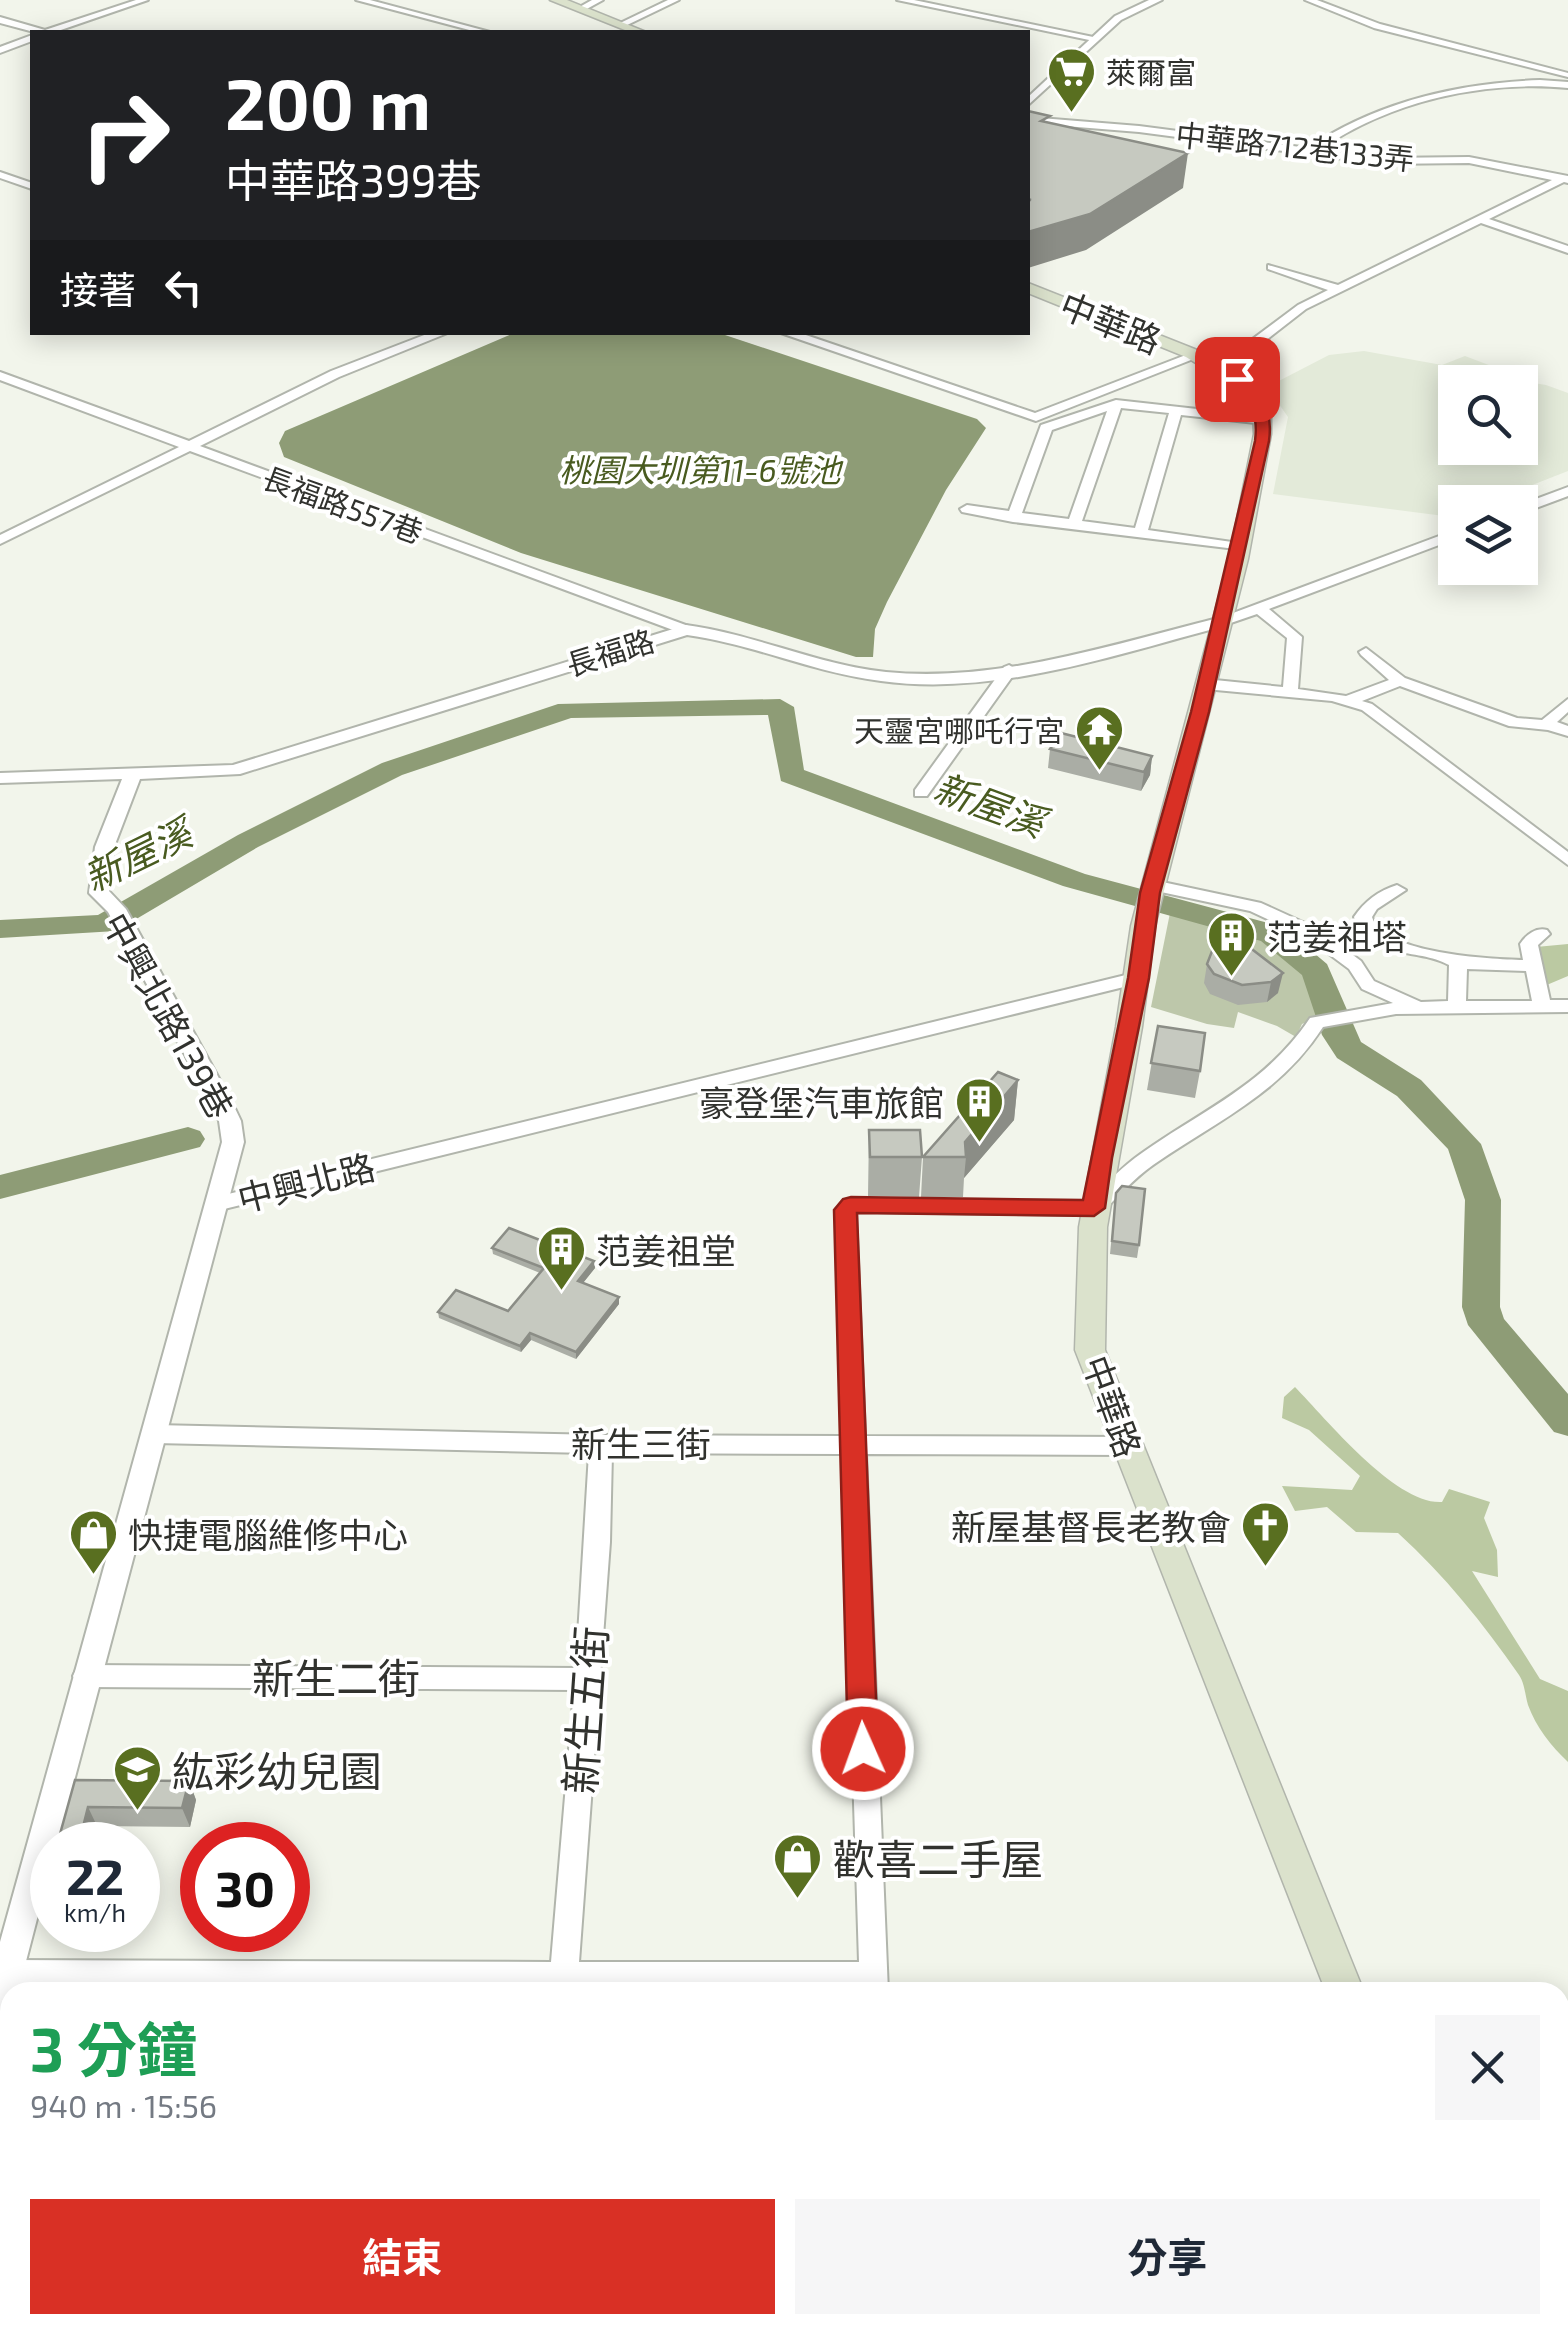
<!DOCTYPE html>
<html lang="zh-TW">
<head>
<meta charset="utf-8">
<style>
	:root { --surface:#fff; --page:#f6f6f7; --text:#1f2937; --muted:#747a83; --accent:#d93025 }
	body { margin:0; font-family:"Exo 2","Noto Sans TC",sans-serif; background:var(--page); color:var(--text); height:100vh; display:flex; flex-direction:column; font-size:38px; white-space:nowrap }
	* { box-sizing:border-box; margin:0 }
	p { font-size:32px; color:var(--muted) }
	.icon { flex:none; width:55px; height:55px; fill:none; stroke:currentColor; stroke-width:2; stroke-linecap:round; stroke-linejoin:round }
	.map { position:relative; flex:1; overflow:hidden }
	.drawer { position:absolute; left:0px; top:1982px; width:1570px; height:352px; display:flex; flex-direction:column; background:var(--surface); border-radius:30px 30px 0 0; box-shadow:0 5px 25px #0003 }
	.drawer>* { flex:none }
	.guide { position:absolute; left:30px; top:30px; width:1000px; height:305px; border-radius:0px; box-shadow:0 5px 25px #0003; background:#202124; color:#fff; overflow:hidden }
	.buttons { position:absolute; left:1438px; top:365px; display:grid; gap:20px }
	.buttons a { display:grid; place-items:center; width:100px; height:100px; border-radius:0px; background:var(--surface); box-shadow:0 5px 25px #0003; font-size:50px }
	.speed { position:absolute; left:30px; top:1822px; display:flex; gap:20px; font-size:50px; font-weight:700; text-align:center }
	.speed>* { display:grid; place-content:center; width:130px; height:130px; border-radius:50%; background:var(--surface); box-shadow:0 5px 25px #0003; line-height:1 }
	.speed small { font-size:25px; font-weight:400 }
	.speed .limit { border:15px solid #d22; background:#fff; color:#111 }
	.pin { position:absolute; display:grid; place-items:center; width:85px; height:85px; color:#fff; margin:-42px; border-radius:20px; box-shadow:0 5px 15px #0006 }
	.me { position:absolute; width:110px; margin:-55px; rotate:358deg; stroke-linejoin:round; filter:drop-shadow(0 0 8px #0008) }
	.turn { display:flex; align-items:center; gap:35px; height:210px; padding:0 30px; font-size:45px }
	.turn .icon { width:130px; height:130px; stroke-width:2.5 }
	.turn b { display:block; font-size:70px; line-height:85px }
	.then { display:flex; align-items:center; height:95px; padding:0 30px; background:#0003; gap:20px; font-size:38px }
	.round { display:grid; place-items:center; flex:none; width:105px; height:105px; border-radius:0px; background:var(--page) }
	.overview { display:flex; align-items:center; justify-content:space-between; height:170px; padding:0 30px }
	h1 { font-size:60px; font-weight:700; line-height:75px; color:#1e9e55 }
	.action { display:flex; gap:20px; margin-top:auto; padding:20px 30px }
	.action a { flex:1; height:115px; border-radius:0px; background:var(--accent); color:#fff; font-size:40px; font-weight:700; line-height:115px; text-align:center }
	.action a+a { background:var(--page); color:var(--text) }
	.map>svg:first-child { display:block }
	.built { fill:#e3ead9; fill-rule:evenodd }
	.green { fill:#bdc7aa }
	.forest { fill:#bbc9a2 }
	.water { fill:#8e9c76 }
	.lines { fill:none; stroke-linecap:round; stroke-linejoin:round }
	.river { fill:#8e9c76; fill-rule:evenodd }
	.minor-casing { stroke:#b1b5ac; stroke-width:4 }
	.tertiary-casing { stroke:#b1b5ac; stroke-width:4 }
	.secondary-casing { stroke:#b1b5ac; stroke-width:3 }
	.minor { fill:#fff; fill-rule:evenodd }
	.tertiary { fill:#fff; fill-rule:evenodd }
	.secondary { fill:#dbe2cc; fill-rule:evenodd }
	.wall { fill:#aaada5 }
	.shaded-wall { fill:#8b8d86 }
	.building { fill:#c6c9c0; stroke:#8b8d86; stroke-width:2.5 }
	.route { fill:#d93025; stroke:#8d1f18; stroke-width:2.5 }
	.labels { text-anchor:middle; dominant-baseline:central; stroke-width:8; stroke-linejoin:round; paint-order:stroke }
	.far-poi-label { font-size:30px; fill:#31322e; stroke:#fff; text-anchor:start }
	.far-street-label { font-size:30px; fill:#31322e; stroke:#fff }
	.far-water-label { font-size:32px; font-style:italic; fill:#495b20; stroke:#fff }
	.street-label { font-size:35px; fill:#31322e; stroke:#fff }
	.poi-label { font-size:35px; fill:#31322e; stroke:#fff; text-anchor:start }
	.water-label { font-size:38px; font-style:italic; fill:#495b20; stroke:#fff }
	.near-street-label { font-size:42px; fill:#31322e; stroke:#fff }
	.near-poi-label { font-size:42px; fill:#31322e; stroke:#fff; text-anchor:start }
</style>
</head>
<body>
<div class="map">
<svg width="1568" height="2334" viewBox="0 0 1568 2334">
	<rect width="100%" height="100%" fill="#f2f5eb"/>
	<path class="built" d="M1364 351 1442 365 1465 356 1502 370 1491 376 1546 385 1568 393V471L1489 502H1455L1452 517 1273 494 1288 417 1267 387 1329 355ZM1455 382H1520V448H1455Z"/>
	<path class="green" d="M1170 913C1237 928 1311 933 1323 1015L1302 1024 1296 1037 1277 1026 1238 1012 1234 1028 1207 1024 1151 1007Z"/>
	<path class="forest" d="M1568 944V976L1542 987 1536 947Z
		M1295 1387C1327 1420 1396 1505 1442 1502L1449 1489 1490 1502 1484 1518 1497 1550 1498 1577 1472 1571 1540 1679 1568 1691V1762C1551 1746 1536 1727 1528 1705 1525 1695 1525 1684 1519 1675 1483 1623 1445 1576 1398 1533L1356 1532 1327 1507 1295 1511 1282 1486 1352 1490 1360 1476 1309 1430 1282 1418 1284 1397Z"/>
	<path class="water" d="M514 333H719L977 419 986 428 946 490 887 602 875 629 873 657H856L521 553 284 457 279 443 285 431Z"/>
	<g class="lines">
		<path class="river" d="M780 699 794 707 804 770 1085 874 1283 927 1327 964 1361 1042 1421 1080 1481 1144 1501 1200 1500 1307 1504 1319 1568 1394V1436L1554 1432 1468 1325 1462 1307 1465 1200 1448 1149 1397 1096 1337 1058 1322 1035 1302 975 1261 941 1063 886 781 781 768 715 571 718 402 775 258 847 116 931 0 938V920L98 915 238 835 382 763 558 704Z
			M188 1127 200 1131 205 1139 200 1147 0 1199V1175Z"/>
		<defs>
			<path id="minor" d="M136 0H148L55 32H34L0 23V17L45 30Z
				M356 0H370L490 32H477Z
				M592 0H603L583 11 576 9Z
				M668 0H679L623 27 616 25Z
				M897 0H914L1098 38 1094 41Z
				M1305 0H1317L1380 24 1568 73V77L1374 28Z
				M32 35V41L0 53V47Z
				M1540 80 1568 82V88C1483 80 1390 101 1319 150L1382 158 1469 157 1568 176V183L1564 182 1489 219 1568 246V253L1481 223 1306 309 1247 355 1208 367 1204 366V360L1239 349 1298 305 1328 290 1268 269V265L1338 285 1552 180 1469 163 1382 164 1139 132 1028 123V117L1139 126 1308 148C1376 102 1458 83 1540 80Z
				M0 172 32 183V189L0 178Z
				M432 332H450L339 377 200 446 691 627V633H681L190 451 0 544V535L179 447 0 380V372L189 441 331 371Z
				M778 332H797L1035 413 1191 353 1201 356 1036 421Z
				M1116 400 1269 417V423L1265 424 1181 415 1148 530 1239 543 1246 547 1244 550 1013 522 962 512 960 509 967 505 1009 511 1041 425ZM1121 408 1169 413 1135 528 1082 521ZM1107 411 1069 519 1022 513 1052 430Z
				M1568 487V496L1520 514V505Z
				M1455 530V539L1269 609 1302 637 1298 689 1346 696 1389 680 1361 655 1359 652 1366 648 1405 678 1517 718 1542 720 1568 699V712L1557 722 1568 726V736L1548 730 1509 726 1400 686 1362 701 1372 704 1568 852V865L1362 710 1332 701 1205 689 1197 684 1205 679 1283 687 1287 638 1257 614 1222 626 1217 625V619Z
				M1009 665 1017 670 927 796H915V790L1004 667Z
				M1153 880 1261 903 1318 929 1361 961 1374 981 1421 1002 1448 1001 1449 965C1417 947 1367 961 1354 917 1365 901 1378 891 1397 885L1406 890 1377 909 1372 917C1383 954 1490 959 1523 960L1520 944C1526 935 1536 927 1547 930L1550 934 1538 945 1550 1000H1568V1012L1396 1014 1323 1027C1279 1095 1218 1120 1153 1165 1134 1178 1118 1197 1101 1213L1094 1215 856 1212 865 1436 1128 1437 1136 1440 1139 1446 1136 1452 1128 1455 866 1454 888 1992H860V1990L564 1991 0 1985V1963L6 1960 551 1962 574 1690 86 1687 77 1684 73 1676 77 1668 86 1665 576 1668 589 1453 155 1443 147 1440 144 1434 147 1428 155 1425 601 1435 843 1436 836 1211 844 1200 1089 1201C1104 1186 1118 1171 1135 1158 1200 1110 1263 1088 1310 1018L1393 1003 1362 989 1349 969 1306 937 1250 911 1147 889 1144 885ZM1467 969 1526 971 1532 1001H1466ZM612 1453 843 1454 859 1962H579L610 1542Z
				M1138 972 1147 978 1144 982 216 1211 206 1204 216 1197Z
				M862 2325H894V2334H862Z"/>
			<path id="tertiary" d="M1149 0H1162L1121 20 1028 105V97L1115 16Z
				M1222 617 1228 619V625C1117 654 997 697 881 681 815 673 753 644 687 635L240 774 140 779 114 847 109 891 126 909 232 1102 241 1121 244 1142 57 1845H52V1861L18 1992H10V2010L0 2015V1942L222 1142 219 1121 210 1102 108 912 89 893 95 847 122 779 0 783V773L233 765 686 625C754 634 818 665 886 672 1000 683 1113 644 1222 617Z"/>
			<path id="secondary" d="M550 0H567L646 32H630Z
				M1028 283 1197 350 1253 384 1271 406V434L1248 559 1155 926 1142 1027 1107 1227 1105 1350 1364 1992H1326L1075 1350 1079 1227 1116 1027 1131 926 1229 559 1254 434 1253 406 1241 391 1186 357 1028 293Z
				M1454 2325H1498L1501 2334H1457Z"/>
		</defs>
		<use href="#minor" class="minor-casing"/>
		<use href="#tertiary" class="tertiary-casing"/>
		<use href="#secondary" class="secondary-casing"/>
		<use href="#minor" class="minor"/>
		<use href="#tertiary" class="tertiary"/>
		<use href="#secondary" class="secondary"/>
	</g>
	<path class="wall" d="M1050 749 1152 756 1150 775 1141 791 1048 768Z
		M1240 940 1278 993 1267 1002 1238 1005 1210 994 1204 983 1207 964Z
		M1158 1026 1200 1071 1195 1098 1147 1090Z
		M1018 1080 1014 1120 964 1178 963 1197H921L923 1157Z
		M869 1130 922 1157 919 1197 868 1196Z
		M1116 1193 1139 1245 1137 1258 1110 1254Z
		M492 1248 594 1261 595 1268 583 1283 619 1304 576 1359 531 1340 521 1352 439 1318 438 1312 508 1311 540 1273 493 1254Z
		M75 1780 189 1781 196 1800 190 1827 97 1826 92 1845H65L60 1834Z"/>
	<path class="shaded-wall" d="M1188 153 1183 188 1086 250 1028 268V232Z
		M1152 756 1150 775 1141 791 1144 772Z
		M1283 973 1278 993 1267 1002 1271 982Z
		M1018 1080 1014 1120 964 1178 966 1157 965 1142Z
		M594 1261 595 1268 579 1288 578 1281Z
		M619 1297V1304L576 1359V1352Z
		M530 1333 531 1340 521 1352 520 1346Z
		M189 1781 196 1800 190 1827 182 1808Z
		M88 1807 97 1826 92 1845H86L81 1835Z"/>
	<path class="building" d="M1028 111 1050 116 1041 121 1188 153 1090 214 1028 232V200H1031L1028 199Z
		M1061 733 1152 756 1144 772 1050 749Z
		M1240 940 1283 973 1271 982 1242 985 1214 974 1207 964 1214 946Z
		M1158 1026 1205 1033 1200 1071 1151 1063Z
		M998 1072 1018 1080 965 1142 966 1157H923Z
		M869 1130H920L922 1157H870Z
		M1122 1186 1145 1189 1139 1245 1112 1241 1116 1193Z
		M509 1228 594 1261 578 1281 619 1297 576 1352 530 1333 520 1346 438 1312 456 1290 508 1311 544 1268 492 1248Z
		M75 1780 189 1781 182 1808 88 1807 81 1835 60 1834Z"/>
	<path class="route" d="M1237 375C1263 389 1273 412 1269 441L1209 712 1160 893 1149 978 1112 1158 1105 1208 1094 1216 857 1213 878 1749 873 1758 863 1762 853 1758 848 1749 834 1210 843 1199 851 1197 1083 1200 1128 978 1140 893 1191 712 1255 441C1259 410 1248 402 1230 379Z"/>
	<defs>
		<symbol id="supermarket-pin" viewBox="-11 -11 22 30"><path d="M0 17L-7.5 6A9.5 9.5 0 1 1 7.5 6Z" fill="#596f20" stroke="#fff"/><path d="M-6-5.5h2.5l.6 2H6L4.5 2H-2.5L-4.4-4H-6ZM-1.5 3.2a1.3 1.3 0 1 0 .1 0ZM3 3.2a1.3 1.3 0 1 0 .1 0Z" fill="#fff"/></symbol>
		<symbol id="temple-pin" viewBox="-11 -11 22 30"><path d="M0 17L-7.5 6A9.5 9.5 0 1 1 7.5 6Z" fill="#596f20" stroke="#fff"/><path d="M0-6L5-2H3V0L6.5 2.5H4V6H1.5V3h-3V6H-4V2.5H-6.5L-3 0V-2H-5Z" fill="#fff"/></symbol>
		<symbol id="building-pin" viewBox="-11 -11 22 30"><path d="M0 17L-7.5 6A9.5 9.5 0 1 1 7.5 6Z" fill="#596f20" stroke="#fff"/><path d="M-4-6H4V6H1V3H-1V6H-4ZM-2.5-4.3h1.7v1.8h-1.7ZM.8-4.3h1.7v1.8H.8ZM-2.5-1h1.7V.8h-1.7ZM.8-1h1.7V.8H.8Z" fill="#fff"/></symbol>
		<symbol id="church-pin" viewBox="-11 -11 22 30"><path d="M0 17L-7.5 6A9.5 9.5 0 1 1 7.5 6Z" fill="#596f20" stroke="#fff"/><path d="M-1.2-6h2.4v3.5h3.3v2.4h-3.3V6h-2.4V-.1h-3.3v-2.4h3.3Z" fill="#fff"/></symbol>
		<symbol id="shop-pin" viewBox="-11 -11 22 30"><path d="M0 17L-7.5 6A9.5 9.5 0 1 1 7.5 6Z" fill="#596f20" stroke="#fff"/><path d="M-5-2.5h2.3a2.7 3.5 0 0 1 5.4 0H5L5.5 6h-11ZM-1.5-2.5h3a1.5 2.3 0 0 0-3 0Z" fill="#fff"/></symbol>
		<symbol id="school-pin" viewBox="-11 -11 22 30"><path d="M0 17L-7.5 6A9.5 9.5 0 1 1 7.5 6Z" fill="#596f20" stroke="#fff"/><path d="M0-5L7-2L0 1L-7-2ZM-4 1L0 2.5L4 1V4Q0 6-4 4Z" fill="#fff"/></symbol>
	</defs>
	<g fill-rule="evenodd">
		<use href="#supermarket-pin" x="1044" y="44" width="55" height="75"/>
		<use href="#temple-pin" x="1072" y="702" width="55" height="75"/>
		<use href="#building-pin" x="1204" y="908" width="55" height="75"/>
		<use href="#building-pin" x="952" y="1074" width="55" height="75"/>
		<use href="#building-pin" x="534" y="1222" width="55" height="75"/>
		<use href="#church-pin" x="1238" y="1498" width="55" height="75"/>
		<use href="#shop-pin" x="66" y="1506" width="55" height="75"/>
		<use href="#school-pin" x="110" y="1742" width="55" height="75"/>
		<use href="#shop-pin" x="770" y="1830" width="55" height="75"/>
	</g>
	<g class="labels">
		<g class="far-poi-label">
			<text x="1106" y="72">萊爾富</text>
			<text x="1064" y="730" text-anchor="end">天靈宮哪吒行宮</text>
		</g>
		<g class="far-street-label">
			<text transform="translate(1295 146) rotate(6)">中華路712巷133弄</text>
			<text transform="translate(343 504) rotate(20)">長福路557巷</text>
			<text transform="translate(610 652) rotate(-17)">長福路</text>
		</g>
		<g class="far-water-label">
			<text x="700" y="469">桃園大圳第11-6號池</text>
		</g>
		<g class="street-label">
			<text transform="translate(1111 322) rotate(22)">中華路</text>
			<text transform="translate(169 1015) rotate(61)">中興北路139巷</text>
			<text transform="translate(306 1182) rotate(-14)">中興北路</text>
			<text transform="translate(1113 1406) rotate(70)">中華路</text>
			<text x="641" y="1443">新生三街</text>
		</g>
		<g class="poi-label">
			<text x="1267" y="936">范姜祖塔</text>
			<text x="944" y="1102" text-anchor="end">豪登堡汽車旅館</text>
			<text x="596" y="1250">范姜祖堂</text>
			<text x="1231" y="1526" text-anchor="end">新屋基督長老教會</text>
			<text x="128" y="1534">快捷電腦維修中心</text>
		</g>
		<g class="water-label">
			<text transform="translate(990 804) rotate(20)">新屋溪</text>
			<text transform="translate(137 854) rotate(-26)">新屋溪</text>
		</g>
		<g class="near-street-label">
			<text x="336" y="1677">新生二街</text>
			<text transform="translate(584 1710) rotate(-86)">新生五街</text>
		</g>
		<g class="near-poi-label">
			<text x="172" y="1770">紘彩幼兒園</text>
			<text x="833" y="1858">歡喜二手屋</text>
		</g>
	</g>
</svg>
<div class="buttons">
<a><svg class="icon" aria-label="search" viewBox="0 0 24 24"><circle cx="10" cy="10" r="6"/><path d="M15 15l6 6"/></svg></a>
<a><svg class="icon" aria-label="layers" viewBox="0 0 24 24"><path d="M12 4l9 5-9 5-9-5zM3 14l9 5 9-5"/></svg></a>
</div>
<div class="speed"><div>22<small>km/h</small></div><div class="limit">30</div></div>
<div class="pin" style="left:1237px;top:379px;background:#d93025"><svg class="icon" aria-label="arrive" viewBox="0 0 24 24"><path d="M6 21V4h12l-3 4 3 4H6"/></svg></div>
<svg class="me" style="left:863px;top:1749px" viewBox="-20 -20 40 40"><circle r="17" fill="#d93025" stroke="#fff" stroke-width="3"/><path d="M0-11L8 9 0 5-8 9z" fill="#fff"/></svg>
<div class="guide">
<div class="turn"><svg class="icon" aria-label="right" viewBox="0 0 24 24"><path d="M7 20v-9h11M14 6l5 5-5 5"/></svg><div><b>200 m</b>中華路399巷</div></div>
<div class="then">接著<svg class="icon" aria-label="left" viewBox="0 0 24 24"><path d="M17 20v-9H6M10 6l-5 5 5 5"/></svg></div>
</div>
<section class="drawer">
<div class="overview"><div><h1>3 分鐘</h1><p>940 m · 15:56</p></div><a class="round"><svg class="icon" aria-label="close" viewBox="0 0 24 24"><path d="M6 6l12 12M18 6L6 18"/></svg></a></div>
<div class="action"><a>結束</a><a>分享</a></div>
</section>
</div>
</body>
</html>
